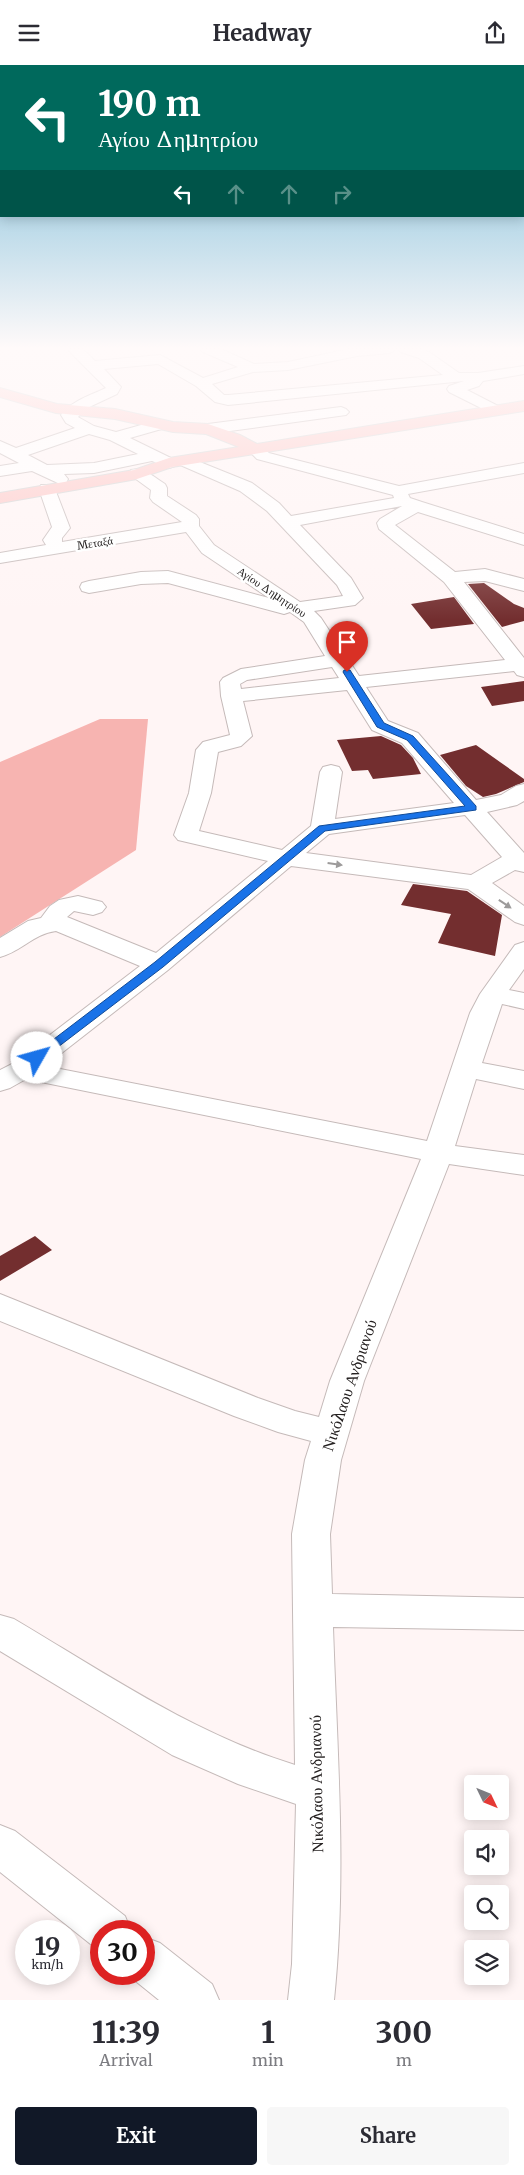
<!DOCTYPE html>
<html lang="en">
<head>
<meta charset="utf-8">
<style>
	:root { --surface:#fff; --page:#f7f7f7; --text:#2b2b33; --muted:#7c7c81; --accent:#111827 }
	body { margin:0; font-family:Merriweather,serif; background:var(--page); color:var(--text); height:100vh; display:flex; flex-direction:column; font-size:19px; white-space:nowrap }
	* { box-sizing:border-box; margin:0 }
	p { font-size:16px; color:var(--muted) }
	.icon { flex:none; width:28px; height:28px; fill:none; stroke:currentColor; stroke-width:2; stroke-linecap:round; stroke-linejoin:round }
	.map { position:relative; height:1935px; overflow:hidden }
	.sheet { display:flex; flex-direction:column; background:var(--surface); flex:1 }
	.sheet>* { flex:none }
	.top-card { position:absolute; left:0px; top:0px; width:525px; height:152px; box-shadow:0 2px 12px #0003; background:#00695c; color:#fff; overflow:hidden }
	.needle { width:32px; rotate:133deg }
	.fabs { position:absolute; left:464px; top:1710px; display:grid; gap:10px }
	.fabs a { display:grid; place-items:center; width:45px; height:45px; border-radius:5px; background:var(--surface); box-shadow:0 2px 12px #0003; font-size:25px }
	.speed { position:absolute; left:15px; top:1855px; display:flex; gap:10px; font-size:25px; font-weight:700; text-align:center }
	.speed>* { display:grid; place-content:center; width:65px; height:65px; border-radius:50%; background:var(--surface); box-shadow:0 2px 12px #0003; line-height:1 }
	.speed small { font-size:12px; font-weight:400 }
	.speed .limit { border:8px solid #d22; background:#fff; color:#111 }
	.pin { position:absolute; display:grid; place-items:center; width:42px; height:42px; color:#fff; margin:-51px -21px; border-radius:50% 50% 50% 0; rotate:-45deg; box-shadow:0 0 5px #0007 }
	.pin .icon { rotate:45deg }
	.me { position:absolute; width:55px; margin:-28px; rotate:52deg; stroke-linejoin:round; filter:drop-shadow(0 0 4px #0008) }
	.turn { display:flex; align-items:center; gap:18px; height:105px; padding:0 15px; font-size:22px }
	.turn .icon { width:65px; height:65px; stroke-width:2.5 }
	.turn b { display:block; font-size:35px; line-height:42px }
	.lanes { display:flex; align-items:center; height:48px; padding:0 15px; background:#0003; justify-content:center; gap:25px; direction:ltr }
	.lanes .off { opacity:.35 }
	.eta { display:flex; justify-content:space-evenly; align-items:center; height:85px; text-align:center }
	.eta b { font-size:30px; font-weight:700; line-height:35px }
	.button { display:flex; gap:10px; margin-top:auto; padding:10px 15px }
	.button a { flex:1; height:58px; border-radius:5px; background:var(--accent); color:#fff; font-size:20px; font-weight:700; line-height:58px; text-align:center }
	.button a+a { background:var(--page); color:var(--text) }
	header { display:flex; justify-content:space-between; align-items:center; height:65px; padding:0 15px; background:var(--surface); font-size:22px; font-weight:700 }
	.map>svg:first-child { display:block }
	.forest { fill:#f7b4b1 }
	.building { fill:#732e2f }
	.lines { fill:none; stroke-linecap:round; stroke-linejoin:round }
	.minor-casing { stroke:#c5bab9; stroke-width:2 }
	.major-casing { stroke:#d3d3d3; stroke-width:2 }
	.minor { fill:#fff; fill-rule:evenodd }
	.major { fill:#fdc7c6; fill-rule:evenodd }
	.oneway { fill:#9d9b9b }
	.route { fill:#1a73e8; stroke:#114b97 }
	.labels { text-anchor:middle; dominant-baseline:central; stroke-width:5; stroke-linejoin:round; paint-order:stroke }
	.far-street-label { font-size:11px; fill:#252121; stroke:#fff }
	.near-street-label { font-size:16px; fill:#252121; stroke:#fff }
</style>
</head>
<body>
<header><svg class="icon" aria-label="menu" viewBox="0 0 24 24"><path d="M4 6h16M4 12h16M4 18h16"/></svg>Headway<svg class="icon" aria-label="share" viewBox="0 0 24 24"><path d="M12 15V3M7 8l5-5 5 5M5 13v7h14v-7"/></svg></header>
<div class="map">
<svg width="524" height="1935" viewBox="0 0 524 1935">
	<rect width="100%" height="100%" fill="#fff5f5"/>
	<path class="forest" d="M100 654H148L136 785 0 872V697Z"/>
	<path class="building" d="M484 518 514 539 524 543V556L502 562 468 519Z
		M454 532 474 559 431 564 411 539Z
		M524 616V636L492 641 481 622Z
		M381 671 401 680 413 693 421 709 373 714 368 705 352 706 337 675Z
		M476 680 524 714V717L496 729 483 732 466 721 440 690Z
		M413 819 467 826 502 850 495 891 438 878 451 849 401 840Z
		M35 1171 52 1185 0 1216V1191Z"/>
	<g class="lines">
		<defs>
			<path id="minor" d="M67 284H83L95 296 160 290 203 313 238 302 203 287 201 284H221L254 299 288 297 349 284H397L390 288 357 291 288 305 253 307 212 319 224 330H228L443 310 419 293 401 287 399 284H421L429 287 459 308H478L524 301V309L483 316 479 321 467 325 500 342 503 345 500 348 495 350 449 327 447 324 449 321 464 316 228 340 215 337 196 321 158 299 104 304 121 322 117 329 85 344 78 352 94 361 116 367 159 355 165 357 167 360 165 363 130 373 175 395 177 398 175 401 169 403 152 396 94 408 64 409 68 414 66 418 60 419 32 406 0 411V401L19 398 0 388V376L16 383 75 363 66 358 61 350C71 336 91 330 106 323ZM89 369 110 375 138 389 94 398 47 400 28 390Z
				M341 342 346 344 349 347 346 350 208 369 202 367 200 364 202 361 208 359Z
				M256 380 262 382 269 388 288 393 399 421 524 398V408L408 429 410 433 422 437 524 469V480L418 447 395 460 455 507 485 504 524 514V526L485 516 464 517 524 593V612L517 610 514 606 366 622 388 656 418 668 476 735 501 730 516 721 524 719V736L517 740 487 747 524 788V807L515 805 492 818 524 841V860L515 857 468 824 291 801 168 905 45 1001 427 1076 470 948 480 929 515 880 524 877V904L509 925 524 928V944L502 939 482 998 524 1006V1024L476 1014 455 1081 524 1090V1110L449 1099 364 1316 341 1395 330 1469 332 1529 524 1533V1565L333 1562C337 1685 347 1811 334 1935H288L292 1899 296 1739 238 1719 172 1690 0 1586V1550L14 1554C105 1608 194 1669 295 1700L292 1469 305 1395 311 1376 278 1367 234 1351 0 1256V1229L258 1333 295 1346 319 1352 330 1316 421 1094 26 1014 10 1023 0 1026V1005L12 999 140 901 56 866C33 869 22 886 0 892V873L28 856 41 853 50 841 59 835 78 831 102 837 106 842 102 847 93 850 74 846 67 852 156 888 268 796 178 775 174 770 189 728 196 685 203 677 230 670 221 631 220 617 223 613 241 604 325 591 304 557 290 547 284 549 168 518 141 519 89 528 82 526 80 522 82 518 89 516 141 507 168 506 269 533 202 488 186 467 0 498V488L46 480 43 475 52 462 39 424 41 420H53L55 424 70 463 62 473V477L182 457 153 437 150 433 151 425 129 409 131 405C144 402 155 413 165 419L167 423V431L196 450 199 454V461L214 480 300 537 343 531 337 520 267 446 240 426 178 399 176 396 178 393H190L252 418 279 438 291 451 394 433 393 430 257 394 248 385 250 382ZM402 441 380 454 377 458 379 464 444 517 505 595 359 611 321 553 314 546 355 540 363 533 351 513 300 460ZM332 602 339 613 241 624 240 619 247 615ZM347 625 372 665 402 678 454 738 335 754 342 707 339 702 331 700 323 702 320 707 311 761 282 785 199 766 211 728 218 687 241 681 252 671 243 636ZM465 750 502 792 471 810 306 788 329 769Z
				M0 1760 15 1766 125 1851 131 1866H101V1885L93 1881 0 1807Z
				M144 1872 160 1878 212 1919 219 1935H159L128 1910 144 1909Z"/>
			<path id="major" d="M0 323 57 339 115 344 173 357 208 359 240 370 257 379 524 336V346L172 402 137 414 0 438V428L134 405 169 393 239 382 206 369 173 367 115 354 56 348 0 332Z"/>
		</defs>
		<use href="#minor" class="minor-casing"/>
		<use href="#major" class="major-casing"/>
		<use href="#minor" class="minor"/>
		<use href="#major" class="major"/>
	</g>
	<defs><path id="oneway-solid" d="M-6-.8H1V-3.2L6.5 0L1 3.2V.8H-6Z" transform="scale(1.25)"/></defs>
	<g class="oneway">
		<use href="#oneway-solid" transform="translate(335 799) rotate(8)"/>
		<use href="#oneway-solid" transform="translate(505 839) rotate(34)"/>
	</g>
	<linearGradient id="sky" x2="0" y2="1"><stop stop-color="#64b1d3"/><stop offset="0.51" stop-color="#fffafa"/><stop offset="1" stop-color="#fffafa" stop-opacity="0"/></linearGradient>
	<rect width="524" height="555" fill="url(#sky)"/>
	<path class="route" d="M344 605H350L384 658 413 671 476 741V745L325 766 163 902 41 995H33L31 993 33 990 155 897 319 761 465 741 407 675 377 662 343 607Z"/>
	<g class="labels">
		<g class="far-street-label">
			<text transform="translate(95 478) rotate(-9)">Μεταξά</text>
			<text transform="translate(272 527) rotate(34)">Αγίου Δημητρίου</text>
		</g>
		<g class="near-street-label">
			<text transform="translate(349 1320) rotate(-71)">Νικόλαου Ανδριανού</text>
			<text transform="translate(316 1719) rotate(-91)">Νικόλαου Ανδριανού</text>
		</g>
	</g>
</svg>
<div class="fabs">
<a><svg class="needle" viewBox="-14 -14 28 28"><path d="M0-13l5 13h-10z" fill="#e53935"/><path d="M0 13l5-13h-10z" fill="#7c7c81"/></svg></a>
<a><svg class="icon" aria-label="sound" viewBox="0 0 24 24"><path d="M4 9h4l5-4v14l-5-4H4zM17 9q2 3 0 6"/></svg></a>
<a><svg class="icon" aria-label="search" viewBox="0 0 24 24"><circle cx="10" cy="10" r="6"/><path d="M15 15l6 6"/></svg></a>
<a><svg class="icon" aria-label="layers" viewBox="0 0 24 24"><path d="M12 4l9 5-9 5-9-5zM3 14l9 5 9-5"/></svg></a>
</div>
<div class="speed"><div>19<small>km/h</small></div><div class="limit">30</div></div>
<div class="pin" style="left:347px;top:607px;background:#d93025"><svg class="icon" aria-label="arrive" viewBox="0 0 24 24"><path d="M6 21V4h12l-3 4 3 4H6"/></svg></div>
<svg class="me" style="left:37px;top:993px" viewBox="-20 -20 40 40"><circle r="19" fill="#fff"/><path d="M0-13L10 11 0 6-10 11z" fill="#1a73e8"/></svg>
<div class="top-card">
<div class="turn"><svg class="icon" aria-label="left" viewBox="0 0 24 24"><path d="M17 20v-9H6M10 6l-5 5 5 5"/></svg><div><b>190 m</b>Αγίου Δημητρίου</div></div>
<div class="lanes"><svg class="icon" aria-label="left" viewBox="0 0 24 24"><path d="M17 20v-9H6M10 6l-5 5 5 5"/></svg><svg class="icon off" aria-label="ahead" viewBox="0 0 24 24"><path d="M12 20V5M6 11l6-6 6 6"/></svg><svg class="icon off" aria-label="ahead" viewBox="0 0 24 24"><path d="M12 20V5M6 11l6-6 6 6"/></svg><svg class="icon off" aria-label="right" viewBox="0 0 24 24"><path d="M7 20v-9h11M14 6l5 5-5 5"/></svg></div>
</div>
</div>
<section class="sheet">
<div class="eta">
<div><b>11:39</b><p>Arrival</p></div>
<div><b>1</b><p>min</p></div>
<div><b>300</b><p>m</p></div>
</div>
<div class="button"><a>Exit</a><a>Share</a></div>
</section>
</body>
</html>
